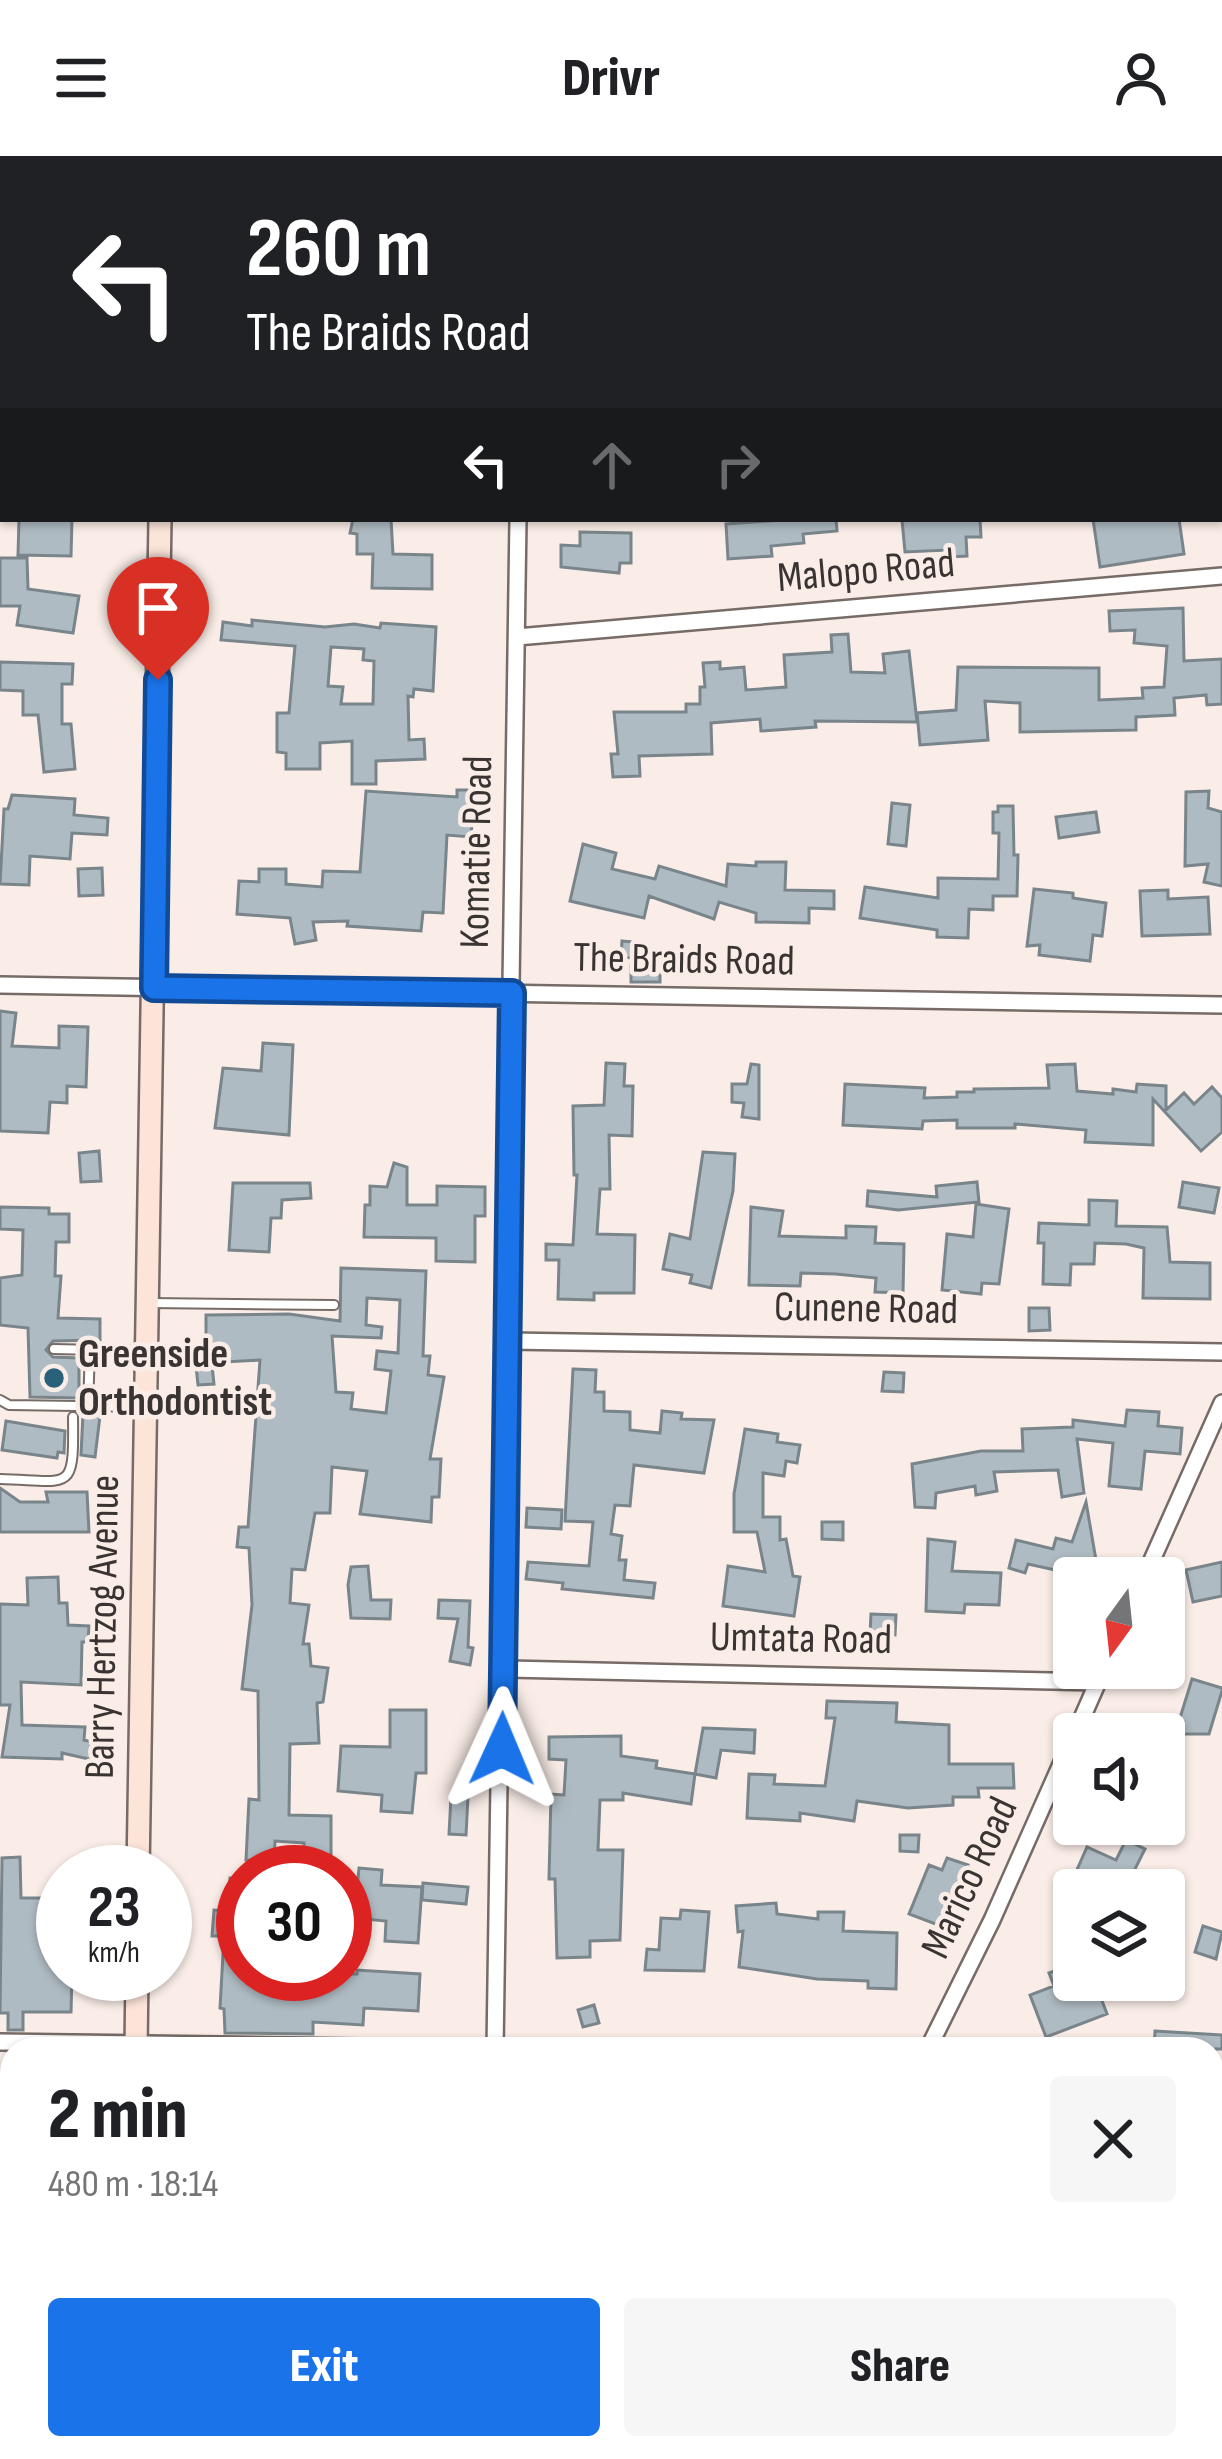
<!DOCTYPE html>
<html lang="en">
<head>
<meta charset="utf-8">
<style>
	:root { --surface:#fff; --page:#f6f6f6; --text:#202124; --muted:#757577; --accent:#1a73e8 }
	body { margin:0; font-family:"Sofia Sans Condensed",sans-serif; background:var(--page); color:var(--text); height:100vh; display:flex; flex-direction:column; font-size:45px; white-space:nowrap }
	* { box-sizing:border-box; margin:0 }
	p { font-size:39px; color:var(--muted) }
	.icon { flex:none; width:66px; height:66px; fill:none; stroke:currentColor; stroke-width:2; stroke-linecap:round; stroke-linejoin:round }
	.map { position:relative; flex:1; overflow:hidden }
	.details { position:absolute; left:0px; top:1881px; width:1224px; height:423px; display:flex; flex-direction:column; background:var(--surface); border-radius:36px 36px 0 0; box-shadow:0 3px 9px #0004 }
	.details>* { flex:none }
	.guide { position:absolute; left:0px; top:0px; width:1224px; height:366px; box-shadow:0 3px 9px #0004; background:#202124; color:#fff; overflow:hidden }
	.needle { width:78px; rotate:195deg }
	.buttons { position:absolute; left:1053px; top:1401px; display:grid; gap:24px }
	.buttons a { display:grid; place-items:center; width:132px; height:132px; border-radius:12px; background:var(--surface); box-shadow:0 3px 9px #0004; font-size:60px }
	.speed { position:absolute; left:36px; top:1689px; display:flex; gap:24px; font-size:60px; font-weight:700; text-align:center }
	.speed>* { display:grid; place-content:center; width:156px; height:156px; border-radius:50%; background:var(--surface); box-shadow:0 3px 9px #0004; line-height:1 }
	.speed small { font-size:30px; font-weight:400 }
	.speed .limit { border:18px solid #d22; background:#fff; color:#111 }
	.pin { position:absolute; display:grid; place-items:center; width:102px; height:102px; color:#fff; margin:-123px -51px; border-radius:50% 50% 50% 0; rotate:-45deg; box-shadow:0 0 12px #0007 }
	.pin .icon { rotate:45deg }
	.me { position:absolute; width:132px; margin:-66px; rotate:1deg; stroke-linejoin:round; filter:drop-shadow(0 0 9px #0008) }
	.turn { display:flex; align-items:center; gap:42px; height:252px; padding:0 48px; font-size:54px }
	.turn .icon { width:156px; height:156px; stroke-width:2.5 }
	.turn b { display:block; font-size:84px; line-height:102px }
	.lanes { display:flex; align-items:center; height:114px; padding:0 48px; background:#0003; justify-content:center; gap:60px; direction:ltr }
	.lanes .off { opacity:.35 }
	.round { display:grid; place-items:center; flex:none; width:126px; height:126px; border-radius:12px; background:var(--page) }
	.summary { display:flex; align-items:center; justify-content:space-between; height:204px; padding:0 48px }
	h1 { font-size:72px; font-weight:800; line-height:90px }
	.primary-button { display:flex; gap:24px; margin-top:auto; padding:24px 48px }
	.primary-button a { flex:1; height:138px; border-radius:12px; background:var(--accent); color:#fff; font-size:48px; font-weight:800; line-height:138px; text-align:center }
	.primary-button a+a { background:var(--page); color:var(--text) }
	header { display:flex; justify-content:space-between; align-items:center; height:156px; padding:0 48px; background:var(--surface); font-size:54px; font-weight:800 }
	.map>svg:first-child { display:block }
	.green { fill:#fdd3be }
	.building { fill:#afbbc2; stroke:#79858a; stroke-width:3; fill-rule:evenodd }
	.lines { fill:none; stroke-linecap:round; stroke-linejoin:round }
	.service-casing { stroke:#766b66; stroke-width:12 }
	.minor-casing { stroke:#766b66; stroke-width:20 }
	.secondary-casing { stroke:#766b66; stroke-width:26 }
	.service { stroke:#fff; stroke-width:8 }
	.minor { stroke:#fff; stroke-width:15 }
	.secondary { stroke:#fce4d8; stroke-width:21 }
	.route-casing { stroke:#114b97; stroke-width:30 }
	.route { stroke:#1a73e8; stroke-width:21 }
	.poi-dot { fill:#29617b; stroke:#faede7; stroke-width:4.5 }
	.labels { text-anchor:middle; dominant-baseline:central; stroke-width:9; stroke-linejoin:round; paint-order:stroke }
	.street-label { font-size:42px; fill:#393432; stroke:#faede7 }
	.poi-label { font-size:42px; font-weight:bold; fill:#393432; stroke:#faede7; text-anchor:start }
</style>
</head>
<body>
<header><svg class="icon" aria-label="menu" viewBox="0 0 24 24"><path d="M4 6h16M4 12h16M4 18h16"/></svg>Drivr<svg class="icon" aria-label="person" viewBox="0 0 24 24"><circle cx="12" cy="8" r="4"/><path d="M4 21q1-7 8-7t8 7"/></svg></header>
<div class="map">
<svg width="1222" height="2303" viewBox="0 0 1222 2303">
	<rect width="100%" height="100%" fill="#faede7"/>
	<path class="green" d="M1222 2086V2303H1129L1134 2292H1212V2110Z"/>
	<path class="building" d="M19 363H72L71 400 18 399Z
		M353 363H391L393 398 432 399V433L372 432 373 398H357V378L350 377Z
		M796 363H836L837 375 803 378 804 387 771 390 772 400 728 403 726 368Z
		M980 363 981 381H966L967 400 948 401V394L905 396 902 364Z
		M1093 363H1179L1184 398 1100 411Z
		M580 376 631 377V407H620L619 417 561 411V389L580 390Z
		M0 402H27L28 433 79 440 73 477 17 469 20 450H0Z
		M1183 452 1184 505 1222 503V548L1207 549 1206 539 1174 542 1175 559 1136 561V574L1020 576V547L985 545 988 584 920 589 917 557 956 554 958 511 1099 512V544L1143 542 1142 532 1164 531 1167 490 1134 487 1135 474 1110 475 1109 455Z
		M252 464 325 471 354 468 380 472 381 467 436 471 433 535 414 533 413 541 408 540 409 584 424 583 425 603 376 605V628H352V585L320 587V613H286V597L277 596V557H289L295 490 221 484 223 466 252 470ZM331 491 364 493 363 504 374 505 373 548H341L343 531 328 530Z
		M848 478 851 516 885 517 883 498 909 495 917 566 815 565 816 571 761 575 760 563 711 567 712 598 639 600 640 620 613 621 611 598H618L614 556H686V548H700V531H705L703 507 720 506V513L744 511 746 534 786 531 784 499 832 496 831 479Z
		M0 506 73 508 72 528H62V568H71L75 613 44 616 38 559H23V535L0 534Z
		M457 634H490V656L473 655 471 681 447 679 443 757 423 756 421 775 347 770 348 765 313 766 316 784 295 788 290 762 237 758 239 725 259 726V713H286V728L322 731 323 715 360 716 366 635 457 641Z
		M1209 635 1208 652 1222 656V730L1204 726 1208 708 1185 710 1186 636Z
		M12 639 75 643 74 659 108 662 107 679 72 677 70 703 30 700 29 729 0 728 4 653H8Z
		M892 647 910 649 906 690 888 688Z
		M998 650H1013L1014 699H1018L1017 740H993V754L969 753 968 782 937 781V774L860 762 865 731 938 742V722L998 723 999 677H993V656H998Z
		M1096 656 1099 676 1059 682 1056 661Z
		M583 688 616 697 612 713 655 723 659 710 726 730 728 708 756 710V706H786L785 734 834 735V753L809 752V767L756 766V757L719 746 714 763 649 740 644 762 570 745Z
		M102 712 103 739 79 740 78 713Z
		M1034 733 1073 737V742L1106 747 1102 780 1093 779 1090 805 1039 799 1040 789 1027 790Z
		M1168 734V743L1208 741 1210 778 1142 780 1140 735Z
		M622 785 645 787 643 803 621 801Z
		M631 809H660V826H631Z
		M0 855 16 857 12 890 59 892V870L88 871 86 931 67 930V947L50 946 48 977 0 975Z
		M263 887 293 889 289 979 215 972 223 912 261 915Z
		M606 907 625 908 624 930H633L632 980 609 979 610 1033H600L597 1078 635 1079 634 1137H594V1144L558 1143 559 1104H546V1088L573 1089 577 1019H574L573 950 604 949Z
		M751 908 759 909V963L742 961 744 947 732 946V928H747Z
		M1075 908 1077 935 1113 938V933L1136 936 1137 928 1166 930V954L1184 937 1194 948 1212 931 1222 942V976L1201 995 1153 943V989L1085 986 1086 974 1015 968V972H957V964L923 965 922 973 843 969 845 928 925 932 924 942 957 941V936H974V933L1049 932 1047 909Z
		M99 995 101 1025 81 1026 79 997Z
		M703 996 735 998 733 1035 711 1132 690 1127 692 1119 663 1113 670 1078 690 1083Z
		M394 1007 407 1011V1049H437V1030L485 1031V1060H475V1106L436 1105V1082L364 1081 365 1049H370V1030L387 1031Z
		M977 1026 979 1046 898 1054 867 1050 868 1035 937 1041 936 1030Z
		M1183 1026 1219 1032 1214 1057 1179 1051Z
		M233 1027H310L311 1042 282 1044 281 1062H271L269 1096 229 1094Z
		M1089 1044 1117 1045 1116 1070 1167 1071 1170 1106 1210 1107V1143L1143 1142 1144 1092 1126 1088 1095 1087 1094 1108H1071L1070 1129 1043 1128 1044 1087H1038L1039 1067 1089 1069Z
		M976 1048 1009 1053 999 1128 982 1127 981 1138 942 1134 947 1078 973 1081Z
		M0 1051 49 1052V1058H69V1086H56L55 1120H61L58 1162 100 1163V1184L53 1185 46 1194 53 1201 79 1202V1242L30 1241 28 1172 0 1169V1122L22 1119 23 1074 0 1073Z
		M751 1051 783 1055 779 1080 846 1082V1070L876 1071 875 1087 904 1088 903 1137 875 1136 876 1122 836 1118 801 1117 800 1130 749 1129Z
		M341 1112 426 1115 423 1200H430L428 1219 444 1221 430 1303H441L439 1341H432L431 1366 360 1358 367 1315 332 1311 330 1357H315L305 1414 292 1413 290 1447 309 1449 303 1488H309L311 1510 328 1512 323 1546 317 1547 319 1587 290 1588 289 1659 331 1660V1705H304V1687L275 1685 274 1705 246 1704 249 1643 259 1644 258 1535 242 1533 252 1449 249 1392 237 1391 239 1371H248L260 1204 206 1207V1159L289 1158 340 1165ZM367 1142 400 1144 398 1197 377 1195 375 1213 391 1215 386 1257 351 1253 353 1237 336 1236 332 1180 381 1182 382 1171 366 1169Z
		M1029 1152H1049L1050 1174 1029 1175Z
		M212 1209 214 1228 198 1229 196 1210Z
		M573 1213 596 1214 595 1236H604V1255L630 1256V1274L660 1277 662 1255 682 1257 681 1263 714 1264 704 1317 634 1309 630 1350 615 1349 611 1378 622 1380 619 1404H626L624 1424 655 1427 653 1442 562 1433 563 1427 526 1423 528 1406 589 1410 593 1366 565 1365Z
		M884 1216 904 1217 903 1236 882 1235Z
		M1127 1254 1159 1256 1158 1270 1182 1272 1180 1298 1145 1295 1141 1333 1109 1330 1113 1287 1077 1283 1084 1337 1062 1341 1058 1314 994 1316 997 1335 976 1339 975 1330 936 1337 935 1352 915 1351 912 1308 981 1295H1023L1022 1273 1073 1271V1264L1125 1270Z
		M83 1258 100 1260 95 1301 81 1299Z
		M6 1265 65 1275 64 1297 58 1296 57 1302 2 1294Z
		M745 1273 778 1278 777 1286 800 1289 797 1307 786 1305 784 1320 763 1317V1361H780V1384L786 1383 793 1420 800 1421 794 1460 723 1450 728 1410 765 1416 757 1376H734V1338Z
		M0 1332 20 1346H48L46 1336H87L89 1376H0Z
		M1086 1346 1096 1404 1091 1422 1028 1408 1025 1417 1009 1412 1016 1384 1053 1393 1056 1382 1072 1386Z
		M527 1352 562 1354 561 1373 526 1371Z
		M822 1366H843V1384L822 1383Z
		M928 1383 955 1386 952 1415 1001 1417 999 1449 965 1448 964 1457 926 1455Z
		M1222 1406V1440L1193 1446 1186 1414Z
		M368 1410 371 1444H391L390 1463 351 1462 348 1429 351 1411Z
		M58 1421 59 1447H67L68 1469 89 1470 88 1486H82L81 1529 21 1526 22 1569 85 1571 84 1584 97 1587 93 1604 62 1597V1603L2 1601 10 1549H0V1448L28 1449 27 1422Z
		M439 1444 470 1445 468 1491 473 1492 470 1509 450 1505 458 1463 438 1462Z
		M871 1458 896 1459 895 1479 870 1477Z
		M1192 1523 1222 1532V1535L1209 1578H1175Z
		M827 1545 897 1547 896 1566 949 1569V1608H1013L1014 1632H978L979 1641H953V1649L908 1652 857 1645 854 1665 800 1657V1665L747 1662 749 1618 775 1619 774 1628 825 1630 835 1562H826Z
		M390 1554H426V1617H416L412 1657 381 1655 382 1639 338 1635 341 1590 390 1591Z
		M703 1572 755 1574 754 1597 721 1594 716 1622 695 1618 691 1648 623 1637V1644H600L598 1694H623L620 1784 590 1785V1801L557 1802 555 1723H549L551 1638 564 1639 566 1604 549 1603V1581L621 1580V1600L657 1605 656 1612 695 1618Z
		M1164 1584 1182 1592 1164 1632Z
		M451 1640 468 1641 466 1679 449 1678Z
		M900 1679H919L918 1696 900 1695Z
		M1126 1684 1145 1693 1135 1713 1144 1717 1136 1734H1068L1087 1691 1116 1704Z
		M20 1701 21 1742H63V1818H72L71 1856H23V1874H8V1857H0L2 1702Z
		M947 1702 968 1709 946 1772 909 1758 929 1709 942 1714Z
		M359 1712 382 1714 381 1729 422 1731 418 1787 385 1785 386 1765 354 1762Z
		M230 1722 243 1723V1818H357V1814L420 1818 418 1855 364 1852 363 1869 313 1866V1878L225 1877 224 1853 220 1852 224 1780H212L214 1754 228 1755Z
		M423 1727 468 1731 466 1748 422 1744Z
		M776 1747 777 1758 818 1763V1756H844L843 1775 897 1777 896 1833 868 1832V1825L817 1823 739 1811 743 1775 738 1776 736 1750Z
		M681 1754 709 1756 704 1815 645 1814 647 1793 659 1794 661 1762 680 1763Z
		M1203 1770 1222 1776 1216 1803 1195 1796Z
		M1074 1808V1824H1094L1107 1858 1046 1881 1030 1839 1054 1830 1049 1817Z
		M594 1849 599 1867 583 1871 578 1854Z
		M1155 1875 1222 1879V1893H1154Z"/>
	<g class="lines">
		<defs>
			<path id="service" d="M149 1147 334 1149
				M54 1193 141 1195
				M0 1244 9 1249 145 1251
				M88 1251 90 1194
				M0 1323C72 1325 74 1338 73 1261"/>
			<path id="minor" d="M523 3V0
				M1221 92 1222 91
				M517 481 1222 420
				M0 829 1222 849
				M508 1185 1222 1196
				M1144 1422 1222 1247
				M504 1513 1098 1526
				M1075 1578 1104 1512
				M0 1886 495 1893
				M495 1893 518 363
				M928 1893 992 1764 1074 1579
				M1212 1996 1222 2000
				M1212 2122 1222 2099
				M491 2303V2292
				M749 2303 754 2292
				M1133 2303 1138 2292"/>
			<path id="secondary" d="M167 3V0
				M138 1716 160 363
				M136 1893 137 1818
				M129 2303 130 2292"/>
		</defs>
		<use href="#service" class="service-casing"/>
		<use href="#minor" class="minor-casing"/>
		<use href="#secondary" class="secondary-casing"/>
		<use href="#service" class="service"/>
		<use href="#minor" class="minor"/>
		<use href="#secondary" class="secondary"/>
	</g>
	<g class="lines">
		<defs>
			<path id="route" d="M158 524 154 832 512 837 502 1593"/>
		</defs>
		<use href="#route" class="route-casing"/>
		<use href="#route" class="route"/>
	</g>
	<circle class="poi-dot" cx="54" cy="1222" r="12"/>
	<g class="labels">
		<g class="street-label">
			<text transform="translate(866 415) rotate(-5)">Malopo Road</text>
			<text transform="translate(477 696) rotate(-89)">Komatie Road</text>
			<text transform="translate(684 804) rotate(1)">The Braids Road</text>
			<text transform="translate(866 1153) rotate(1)">Cunene Road</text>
			<text transform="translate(103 1471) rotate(-89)">Barry Hertzog Avenue</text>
			<text transform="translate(801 1483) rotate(1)">Umtata Road</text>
			<text transform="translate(970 1722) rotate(-65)">Marico Road</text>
		</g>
		<g class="poi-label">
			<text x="78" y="1198">Greenside<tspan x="78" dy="48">Orthodontist</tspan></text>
		</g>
	</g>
</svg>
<div class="buttons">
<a><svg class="needle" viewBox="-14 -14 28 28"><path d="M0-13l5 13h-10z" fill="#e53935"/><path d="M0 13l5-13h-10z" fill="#757577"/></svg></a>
<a><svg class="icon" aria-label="sound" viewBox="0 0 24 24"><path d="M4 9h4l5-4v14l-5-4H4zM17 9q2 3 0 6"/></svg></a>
<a><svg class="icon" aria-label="layers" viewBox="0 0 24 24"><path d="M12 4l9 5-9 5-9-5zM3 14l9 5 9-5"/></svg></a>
</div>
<div class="speed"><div>23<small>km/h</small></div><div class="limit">30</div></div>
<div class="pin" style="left:158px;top:524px;background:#d93025"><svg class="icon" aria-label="arrive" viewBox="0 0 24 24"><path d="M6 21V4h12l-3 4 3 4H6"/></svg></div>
<svg class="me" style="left:502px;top:1593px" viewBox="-20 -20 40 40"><path d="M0-17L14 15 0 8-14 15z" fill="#1a73e8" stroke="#fff" stroke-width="4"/></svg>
<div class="guide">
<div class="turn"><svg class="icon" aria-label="left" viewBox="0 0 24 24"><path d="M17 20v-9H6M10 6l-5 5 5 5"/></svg><div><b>260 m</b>The Braids Road</div></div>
<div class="lanes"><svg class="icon" aria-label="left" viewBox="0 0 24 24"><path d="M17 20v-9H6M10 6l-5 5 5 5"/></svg><svg class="icon off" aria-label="ahead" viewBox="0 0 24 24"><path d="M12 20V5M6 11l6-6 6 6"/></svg><svg class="icon off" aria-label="right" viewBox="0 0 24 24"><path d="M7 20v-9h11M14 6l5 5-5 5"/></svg></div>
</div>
<section class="details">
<div class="summary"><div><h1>2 min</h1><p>480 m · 18:14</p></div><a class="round"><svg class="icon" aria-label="close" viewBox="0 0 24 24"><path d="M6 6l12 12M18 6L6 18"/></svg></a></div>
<div class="primary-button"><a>Exit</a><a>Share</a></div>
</section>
</div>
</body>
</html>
